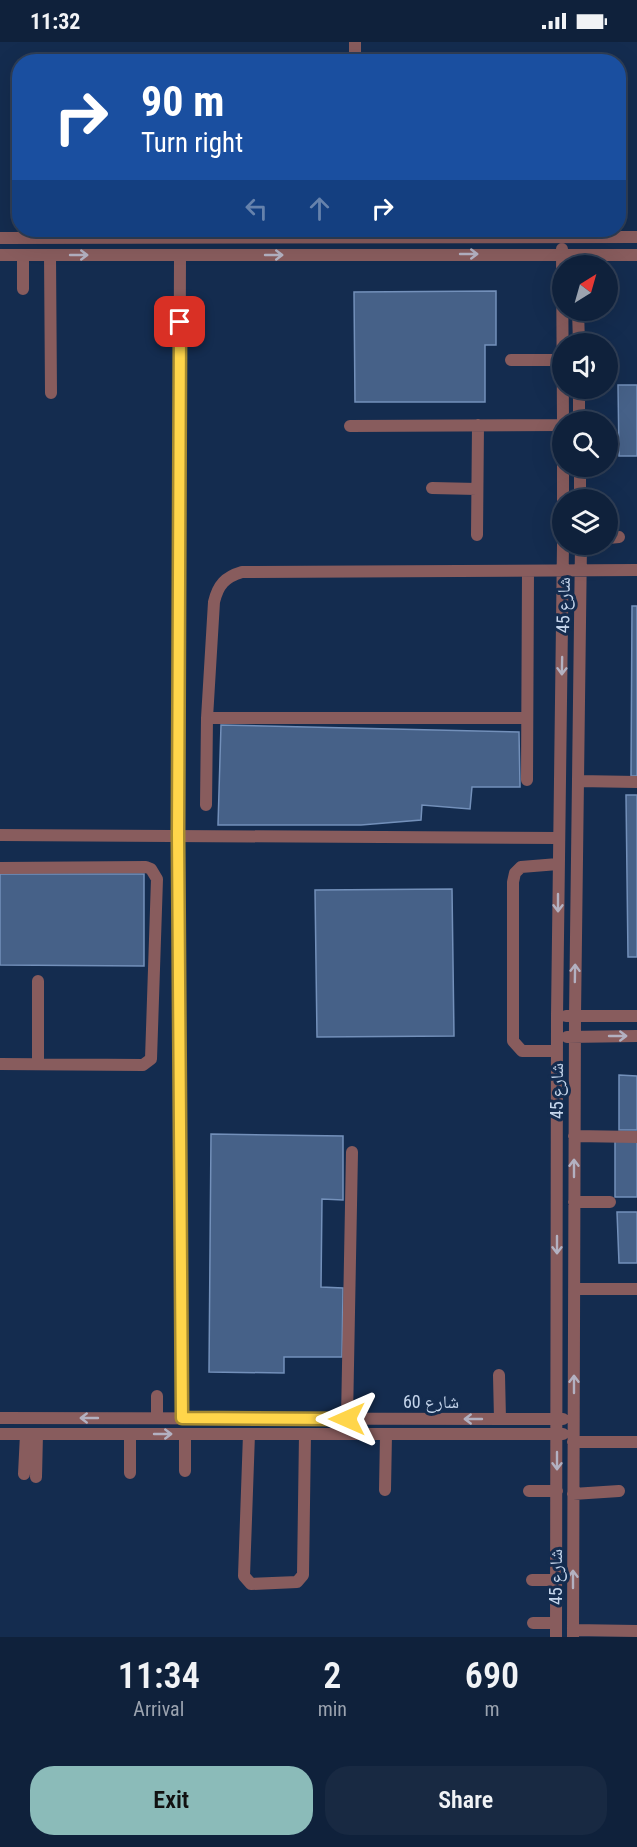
<!DOCTYPE html>
<html lang="en">
<head>
<meta charset="utf-8">
<style>
	:root { --surface:#0f213b; --page:#182942; --text:#f1f3f6; --muted:#9ba3af; --line:#2f3e55; --accent:#8bbbb9 }
	body { margin:0; font-family:"Roboto Condensed","Noto Naskh Arabic",sans-serif; background:var(--page); color:var(--text); height:100vh; display:flex; flex-direction:column; font-size:22px; white-space:nowrap }
	* { box-sizing:border-box; margin:0 }
	p { font-size:20px; color:var(--muted) }
	.icon { flex:none; width:33px; height:33px; fill:none; stroke:currentColor; stroke-width:2; stroke-linecap:round; stroke-linejoin:round }
	.map { position:relative; height:1595px; overflow:hidden }
	.side { display:flex; flex-direction:column; background:var(--surface); flex:1 }
	.side>* { flex:none }
	.guide { position:absolute; left:12px; top:12px; width:614px; height:183px; border-radius:24px; box-shadow:0 6px 24px #0002,0 0 0 2px var(--line); background:#1a4fa0; color:#fff; overflow:hidden }
	.needle { width:39px; rotate:37deg }
	.controls { position:absolute; left:552px; top:213px; display:grid; gap:12px }
	.controls a { display:grid; place-items:center; width:66px; height:66px; border-radius:50%; background:var(--surface); box-shadow:0 6px 24px #0002,0 0 0 2px var(--line); font-size:30px }
	.pin { position:absolute; display:grid; place-items:center; width:51px; height:51px; color:#fff; margin:-26px; border-radius:12px; box-shadow:0 3px 9px #0006 }
	.me { position:absolute; width:66px; margin:-33px; rotate:270deg; stroke-linejoin:round; filter:drop-shadow(0 0 4px #0008) }
	.turn { display:flex; align-items:center; gap:21px; height:126px; padding:0 30px; font-size:27px }
	.turn .icon { width:78px; height:78px; stroke-width:2.5 }
	.turn b { display:block; font-size:42px; line-height:51px }
	.lanes { display:flex; align-items:center; height:57px; padding:0 30px; background:#0003; justify-content:center; gap:30px; direction:ltr }
	.lanes .off { opacity:.35 }
	.eta { display:flex; justify-content:space-evenly; align-items:center; height:102px; text-align:center }
	.eta b { font-size:36px; font-weight:600; line-height:42px }
	.button { display:flex; gap:12px; margin-top:auto; padding:12px 30px }
	.button a { flex:1; height:69px; border-radius:24px; background:var(--accent); color:#111; font-size:24px; font-weight:600; line-height:69px; text-align:center }
	.button a+a { background:var(--page); color:var(--text) }
	.status { display:flex; justify-content:space-between; align-items:center; height:42px; padding:0 30px; background:var(--surface); direction:ltr }
	.status svg { height:16px; fill:currentColor }
	.map>svg:first-child { display:block }
	.building { fill:#466188; stroke:#7390ba; stroke-width:1.5 }
	.lines { fill:none; stroke-linecap:round; stroke-linejoin:round }
	.minor { stroke:#885c5d; stroke-width:12 }
	.oneway { stroke:#b3b1c1 }
	.route-casing { stroke:#a68a30; stroke-width:15 }
	.route { stroke:#ffd54a; stroke-width:10 }
	.labels { text-anchor:middle; dominant-baseline:central; stroke-width:6; stroke-linejoin:round; paint-order:stroke }
	.street-label { font-size:18px; fill:#c6d6ec; stroke:#142c4f }
</style>
</head>
<body>
<div class="status"><b>11:32</b><svg viewBox="0 0 49 12"><path d="M0 12V9h3v3zM5 12V6h3v6zM10 12V3h3v9zM15 12V0h3v12zM26 1h20v11H26zM47 4h2v5h-2z"/></svg></div>
<div class="map">
<svg width="637" height="1595" viewBox="0 0 637 1595">
	<rect width="100%" height="100%" fill="#142c4f"/>
	<path class="building" d="M496 249V303H485V360H355L354 250Z
		M618 343H637V414H619Z
		M632 564H637V734H631Z
		M221 683 519 690 520 745H472L470 767 422 763 421 778 361 783H218Z
		M626 753H637V915H628Z
		M0 832H144V924L0 923Z
		M452 847 454 994 317 995 315 848Z
		M619 1033 637 1034V1088H619Z
		M211 1092 343 1094V1158L322 1157 321 1245 343 1246 342 1315H284V1331L209 1330Z
		M615 1098H637V1155H615Z
		M617 1170H637V1221H619Z"/>
	<g class="lines">
		<path class="minor" d="M355 0V20
			M0 196 637 195
			M562 207 563 380
			M0 213H637
			M23 213V247
			M50 213 51 351
			M180 213 178 793 182 1376
			M578 268 579 302
			M511 318H562
			M579 346V380
			M350 384 562 383
			M563 424V458
			M580 424V458
			M432 446 477 447
			M477 493 478 383
			M608 496 619 495
			M207 676H525
			M527 738 528 529
			M578 739 637 740
			M206 763 207 676 214 560C218 543 225 535 242 530L637 528
			M0 793 558 796
			M0 826 146 825 151 827 157 837 151 1017 143 1023 0 1022
			M566 974H637
			M567 995 637 994
			M557 1009H522L513 999V840L515 831 521 825 558 822
			M38 1022V939
			M574 1094 637 1095
			M574 1160H610
			M574 1247H637
			M499 1333 500 1377
			M157 1354V1376
			M0 1376 563 1377
			M347 1377 352 1110
			M0 1392H563
			M185 1392V1429
			M249 1392 244 1534 251 1542 297 1540 303 1533 305 1392
			M573 1400H637
			M130 1431V1392
			M24 1432 26 1392
			M36 1435 37 1392
			M385 1448 386 1392
			M529 1449H557
			M573 1452 619 1449
			M532 1538H556
			M533 1581H556
			M573 1588 637 1589
			M556 1595 557 974 563 502
			M573 1595 575 974 581 502"/>
	</g>
	<defs><path id="oneway-shaft" d="M-6 0H5M1.5-3L5.5 0L1.5 3" fill="none" stroke-width="1.6" stroke-linecap="round" stroke-linejoin="round" transform="scale(1.5)"/></defs>
	<g class="oneway">
		<use href="#oneway-shaft" transform="translate(469 212)"/>
		<use href="#oneway-shaft" transform="translate(79 213)"/>
		<use href="#oneway-shaft" transform="translate(274 213)"/>
		<use href="#oneway-shaft" transform="translate(562 624) rotate(91)"/>
		<use href="#oneway-shaft" transform="translate(558 861) rotate(90)"/>
		<use href="#oneway-shaft" transform="translate(575 931) rotate(-89)"/>
		<use href="#oneway-shaft" transform="translate(618 994)"/>
		<use href="#oneway-shaft" transform="translate(574 1126) rotate(-90)"/>
		<use href="#oneway-shaft" transform="translate(557 1203) rotate(90)"/>
		<use href="#oneway-shaft" transform="translate(574 1342) rotate(-90)"/>
		<use href="#oneway-shaft" transform="translate(89 1376) rotate(-180)"/>
		<use href="#oneway-shaft" transform="translate(473 1377) rotate(-180)"/>
		<use href="#oneway-shaft" transform="translate(163 1392)"/>
		<use href="#oneway-shaft" transform="translate(557 1419) rotate(90)"/>
		<use href="#oneway-shaft" transform="translate(573 1537) rotate(-90)"/>
	</g>
	<g class="lines">
		<defs>
			<path id="route" d="M180 280 178 793 182 1376 347 1377"/>
		</defs>
		<use href="#route" class="route-casing"/>
		<use href="#route" class="route"/>
	</g>
	<g class="labels">
		<g class="street-label">
			<text transform="translate(563 563) rotate(-89)">شارع 45</text>
			<text transform="translate(556 1049) rotate(-90)">شارع 45</text>
			<text x="431" y="1359">شارع 60</text>
			<text transform="translate(555 1535) rotate(-90)">شارع 45</text>
		</g>
	</g>
</svg>
<div class="controls">
<a><svg class="needle" viewBox="-14 -14 28 28"><path d="M0-13l5 13h-10z" fill="#e53935"/><path d="M0 13l5-13h-10z" fill="#9ba3af"/></svg></a>
<a><svg class="icon" aria-label="sound" viewBox="0 0 24 24"><path d="M4 9h4l5-4v14l-5-4H4zM17 9q2 3 0 6"/></svg></a>
<a><svg class="icon" aria-label="search" viewBox="0 0 24 24"><circle cx="10" cy="10" r="6"/><path d="M15 15l6 6"/></svg></a>
<a><svg class="icon" aria-label="layers" viewBox="0 0 24 24"><path d="M12 4l9 5-9 5-9-5zM3 14l9 5 9-5"/></svg></a>
</div>
<div class="pin" style="left:180px;top:280px;background:#d93025"><svg class="icon" aria-label="arrive" viewBox="0 0 24 24"><path d="M6 21V4h12l-3 4 3 4H6"/></svg></div>
<svg class="me" style="left:347px;top:1377px" viewBox="-20 -20 40 40"><path d="M0-17L14 15 0 8-14 15z" fill="#ffd54a" stroke="#fff" stroke-width="4"/></svg>
<div class="guide">
<div class="turn"><svg class="icon" aria-label="right" viewBox="0 0 24 24"><path d="M7 20v-9h11M14 6l5 5-5 5"/></svg><div><b>90 m</b>Turn right</div></div>
<div class="lanes"><svg class="icon off" aria-label="left" viewBox="0 0 24 24"><path d="M17 20v-9H6M10 6l-5 5 5 5"/></svg><svg class="icon off" aria-label="ahead" viewBox="0 0 24 24"><path d="M12 20V5M6 11l6-6 6 6"/></svg><svg class="icon" aria-label="right" viewBox="0 0 24 24"><path d="M7 20v-9h11M14 6l5 5-5 5"/></svg></div>
</div>
</div>
<section class="side">
<div class="eta">
<div><b>11:34</b><p>Arrival</p></div>
<div><b>2</b><p>min</p></div>
<div><b>690</b><p>m</p></div>
</div>
<div class="button"><a>Exit</a><a>Share</a></div>
</section>
</body>
</html>
